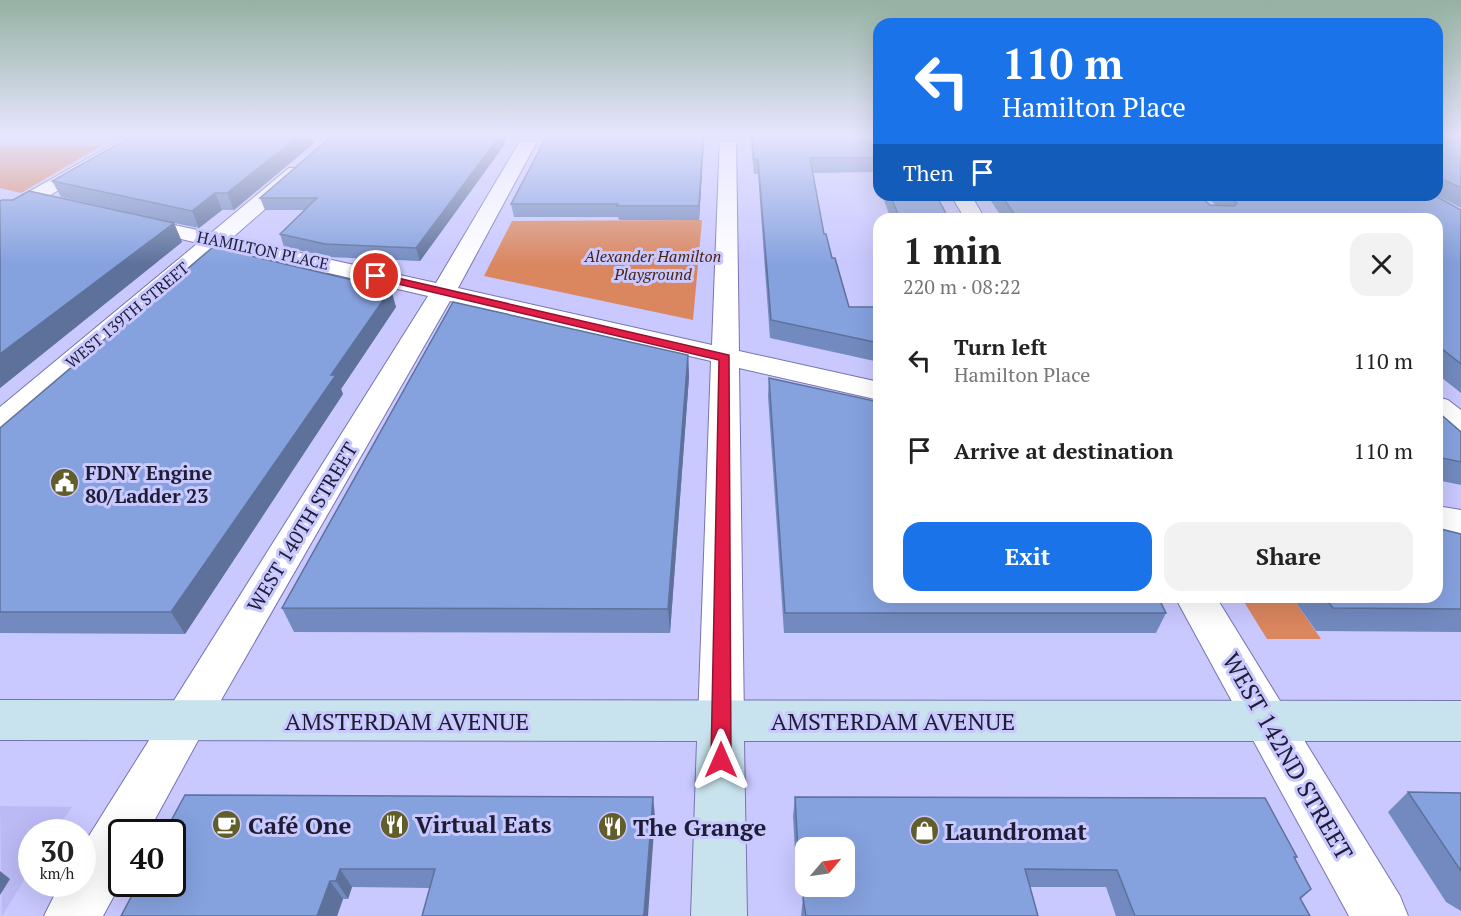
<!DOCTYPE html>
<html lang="en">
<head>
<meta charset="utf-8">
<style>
	:root { --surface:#fff; --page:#f2f2f2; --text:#222; --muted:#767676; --accent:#1a73e8 }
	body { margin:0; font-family:"PT Serif",serif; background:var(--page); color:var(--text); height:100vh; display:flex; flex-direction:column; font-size:22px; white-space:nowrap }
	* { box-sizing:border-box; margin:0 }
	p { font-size:20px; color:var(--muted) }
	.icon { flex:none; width:33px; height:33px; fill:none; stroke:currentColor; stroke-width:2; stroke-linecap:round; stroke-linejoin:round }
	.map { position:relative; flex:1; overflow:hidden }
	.details { position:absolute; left:873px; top:213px; width:570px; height:390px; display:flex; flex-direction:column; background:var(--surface); border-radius:18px; box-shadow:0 6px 24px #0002 }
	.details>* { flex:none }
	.guide { position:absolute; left:873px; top:18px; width:570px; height:183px; border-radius:18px; box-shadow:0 6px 24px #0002; background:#1a73e8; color:#fff; overflow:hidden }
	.needle { width:39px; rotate:61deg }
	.controls { position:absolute; left:795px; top:837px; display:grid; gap:12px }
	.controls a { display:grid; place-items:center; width:60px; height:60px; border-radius:12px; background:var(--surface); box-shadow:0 6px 24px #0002; font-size:30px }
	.speed { position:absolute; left:18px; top:819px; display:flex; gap:12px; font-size:30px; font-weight:700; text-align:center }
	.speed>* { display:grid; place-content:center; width:78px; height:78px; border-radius:50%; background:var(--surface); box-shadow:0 6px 24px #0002; line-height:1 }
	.speed small { font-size:15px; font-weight:400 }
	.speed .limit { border:3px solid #111; border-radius:9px; background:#fff; color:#111 }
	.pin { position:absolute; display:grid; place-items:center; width:51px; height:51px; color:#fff; margin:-26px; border:3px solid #fff; border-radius:50%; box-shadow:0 2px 6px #0007 }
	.me { position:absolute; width:66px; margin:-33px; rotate:0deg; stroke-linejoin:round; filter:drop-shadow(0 0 4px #0008) }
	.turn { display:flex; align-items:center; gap:21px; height:126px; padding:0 30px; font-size:27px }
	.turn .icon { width:78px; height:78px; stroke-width:2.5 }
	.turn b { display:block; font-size:42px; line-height:51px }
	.then { display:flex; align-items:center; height:57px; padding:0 30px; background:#0003; gap:12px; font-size:22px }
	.round { display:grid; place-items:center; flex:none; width:63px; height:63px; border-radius:18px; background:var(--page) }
	.head { display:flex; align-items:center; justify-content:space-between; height:102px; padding:0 30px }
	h1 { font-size:36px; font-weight:600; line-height:45px }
	.button { display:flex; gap:12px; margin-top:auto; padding:12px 30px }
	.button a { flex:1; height:69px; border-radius:18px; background:var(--accent); color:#fff; font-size:24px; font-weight:600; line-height:69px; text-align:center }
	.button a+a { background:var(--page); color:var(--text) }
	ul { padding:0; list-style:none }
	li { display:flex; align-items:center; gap:18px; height:90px; padding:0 30px }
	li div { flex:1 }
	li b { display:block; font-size:22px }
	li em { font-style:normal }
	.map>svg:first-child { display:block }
	.built { fill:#bbbaf5 }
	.green { fill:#da865f }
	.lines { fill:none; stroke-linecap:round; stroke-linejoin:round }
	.street-casing { stroke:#7774b3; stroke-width:2 }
	.secondary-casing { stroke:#7774b3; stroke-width:2 }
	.primary-casing { stroke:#fff; stroke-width:2 }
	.street { fill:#fff; fill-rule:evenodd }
	.secondary { fill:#c8e3ed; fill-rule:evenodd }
	.primary { fill:#90c7db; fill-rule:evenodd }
	.wall { fill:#728abf; fill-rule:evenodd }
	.shaded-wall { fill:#5d719b }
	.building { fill:#85a1de; stroke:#5d719b; stroke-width:1.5 }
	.route { fill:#e11d48; stroke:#92132f; stroke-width:1.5 }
	.labels { text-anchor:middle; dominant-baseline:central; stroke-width:6; stroke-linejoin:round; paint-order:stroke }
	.far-street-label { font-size:16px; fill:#1e1d36; stroke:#c9c8ff }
	.far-park-label { font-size:16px; font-style:italic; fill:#4b2310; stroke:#c9c8ff }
	.poi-label { font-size:20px; font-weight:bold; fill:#1e1d36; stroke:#c9c8ff; text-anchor:start }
	.street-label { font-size:20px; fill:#1e1d36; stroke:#c9c8ff }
	.near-street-label { font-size:24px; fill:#1e1d36; stroke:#c9c8ff }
	.near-poi-label { font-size:24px; font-weight:bold; fill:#1e1d36; stroke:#c9c8ff; text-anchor:start }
</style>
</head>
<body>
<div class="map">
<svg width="1461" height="916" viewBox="0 0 1461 916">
	<rect width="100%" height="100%" fill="#c9c8ff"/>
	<path class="built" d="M0 806 72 807 55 832H32L31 869 2 916Z"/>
	<path class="green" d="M0 146H101L21 193 0 188Z
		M702 220 693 320 484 276 512 221Z
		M1241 597H1292L1321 639H1267Z"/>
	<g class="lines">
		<defs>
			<path id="street" d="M128 136H149L7 221 0 223V208Z
				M523 136H540L458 288 712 345 720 136H736L739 351 879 382V400L739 368 744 721 737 735 721 741 705 735 698 721 711 361 450 301 201 735 148 832H122V881L103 916H44L60 884H82V847L428 296 220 248 11 430 0 432V407L198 243 126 226 122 222 126 218 133 216 211 233 289 168H303L305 172 303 176 232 238 436 283Z
				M951 195H971L985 219H965Z
				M1437 397 1448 400 1461 410V435L1450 433 1437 422Z
				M1437 506 1461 510V536L1437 530Z
				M1175 597H1216L1400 896 1408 916H1349Z"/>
			<path id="secondary" d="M0 700 1461 701V741H744L747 916H691L697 741 0 740Z"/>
			<path id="primary" d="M201 136H383V137L375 142 209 141Z
				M452 136H599V137L591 142H460L454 141Z
				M650 136H879V142H658L652 141Z"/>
		</defs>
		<use href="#street" class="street-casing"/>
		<use href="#secondary" class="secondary-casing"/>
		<use href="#primary" class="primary-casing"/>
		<use href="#street" class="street"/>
		<use href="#secondary" class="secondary"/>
		<use href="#primary" class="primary"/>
	</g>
	<path class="wall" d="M132 136H311L314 143 234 210H222L199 228 174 223 182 242 0 388V201L13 200 170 222 61 197 52 181Z
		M704 136 699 220H619L618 217H514L511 204Z
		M752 136H879V189L873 172 813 173 824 234 849 307 879 309V362L770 338 758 174H754L751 144Z
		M1437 136H1461V208L1436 195H1437Z
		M505 144 420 261 329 257 284 247 280 234 304 210H265L260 198Z
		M882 195H936L949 219H891Z
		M987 195H1199L1210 205H1216L1205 195H1434L1461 210V393L1437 374V219H1003Z
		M396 307 341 389 343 394 185 634 0 633V428Z
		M688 355 689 377 670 633 294 632 282 608Z
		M769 378 1166 613 1156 633H784L768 396Z
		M1437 411 1461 432V485L1437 480Z
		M1461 534V632L1316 631 1292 597H1437Z
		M1408 792 1461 793V911L1446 902 1388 812Z
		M795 797 1297 857 1295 860 1311 889 1301 899 1310 916H1116L1106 887H1030L1038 916H801L803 898 806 887H797L793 816ZM806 848 844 886H806Z
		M655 816 430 888 352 887 348 899H343L337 916H121L138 884Z"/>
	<path class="shaded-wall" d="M299 136H311L314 143 234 210 227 193Z
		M500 136H504L505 144 420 261 416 248Z
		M704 136V144L699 220V206Z
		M215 193 222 210 199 228 192 211Z
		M174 223 182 242 0 388V354Z
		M391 289 396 307 341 389 343 394 185 634 171 612 331 375Z
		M688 355 689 377 670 633 668 609Z
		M653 797 655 816 648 916H643Z
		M340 869 352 887 348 899 336 881Z
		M0 871 10 879 0 895Z
		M330 881 343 899 337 916H317Z"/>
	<path class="building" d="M132 136H299L227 193H215L192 211 52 181Z
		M332 136H500L416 248 325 244 280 234 317 198H260Z
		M547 136H703L699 206H617L618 204H511Z
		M752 136H879V170L874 158H810L824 234H826L832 258H835L849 307H873L879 309V343L771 320 758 160H754Z
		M1437 136H1461V188L1440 178H1437Z
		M29 191 174 223 0 354V201L2 200H13Z
		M890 195H936L949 219H900Z
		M1001 195H1199L1210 205 1234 206 1237 203 1227 195H1434L1461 210V364L1437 345V219H1018Z
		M213 247 391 289 331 375H336L171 612H0V428Z
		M453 302 688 355 668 609 282 608Z
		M769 378 879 402V597H1158L1166 613H785Z
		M1437 411 1461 432V462L1437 457Z
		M1437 528 1461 534V609L1333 608 1324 597H1437Z
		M1408 792 1461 793V871Z
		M185 795 653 797 644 914 643 916H422L435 869H340L336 881H330L317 916H121L138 884H172V832H165Z
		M795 797 1265 798 1297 857H1294L1311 889 1300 898 1310 916H1135L1117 870 1025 869 1038 916H806L803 898 806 886H844V848H806V869H799Z"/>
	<linearGradient id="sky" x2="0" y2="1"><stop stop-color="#95b2a2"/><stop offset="0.51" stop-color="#e7e6ff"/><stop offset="1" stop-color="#e7e6ff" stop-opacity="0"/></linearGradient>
	<rect width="1461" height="265" fill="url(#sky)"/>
	<path class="route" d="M376 273 729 355 731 760 728 767 721 769 714 767 711 760 719 360 373 278 371 276Z"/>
	<defs>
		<symbol id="civic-disc" viewBox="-11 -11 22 22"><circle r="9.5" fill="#625e2b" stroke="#c9c8ff"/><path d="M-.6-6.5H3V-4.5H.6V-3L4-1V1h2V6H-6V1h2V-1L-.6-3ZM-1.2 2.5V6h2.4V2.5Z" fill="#fff"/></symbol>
		<symbol id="restaurant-disc" viewBox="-11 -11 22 22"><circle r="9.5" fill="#625e2b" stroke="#c9c8ff"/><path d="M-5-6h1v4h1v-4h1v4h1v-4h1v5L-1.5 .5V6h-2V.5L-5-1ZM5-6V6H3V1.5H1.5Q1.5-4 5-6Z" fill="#fff"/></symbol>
		<symbol id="cafe-disc" viewBox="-11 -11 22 22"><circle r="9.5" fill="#625e2b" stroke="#c9c8ff"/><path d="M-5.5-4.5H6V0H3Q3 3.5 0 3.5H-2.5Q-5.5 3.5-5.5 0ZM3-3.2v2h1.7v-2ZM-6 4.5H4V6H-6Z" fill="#fff"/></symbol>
		<symbol id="shop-disc" viewBox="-11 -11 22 22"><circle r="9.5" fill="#625e2b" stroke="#c9c8ff"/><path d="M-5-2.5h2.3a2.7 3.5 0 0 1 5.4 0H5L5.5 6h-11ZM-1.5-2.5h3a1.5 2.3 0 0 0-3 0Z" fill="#fff"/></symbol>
	</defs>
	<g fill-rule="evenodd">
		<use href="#civic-disc" x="48" y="466" width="33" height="33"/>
		<use href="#restaurant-disc" x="378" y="808" width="33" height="33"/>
		<use href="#cafe-disc" x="210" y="808" width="33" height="33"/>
		<use href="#restaurant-disc" x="596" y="810" width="33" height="33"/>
		<use href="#shop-disc" x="908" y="814" width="33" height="33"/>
	</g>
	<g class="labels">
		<g class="far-street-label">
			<text transform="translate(263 250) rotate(12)">HAMILTON PLACE</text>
			<text transform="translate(127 315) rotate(-40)">WEST 139TH STREET</text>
		</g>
		<g class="far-park-label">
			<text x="653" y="256">Alexander Hamilton<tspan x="653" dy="18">Playground</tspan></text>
		</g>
		<g class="poi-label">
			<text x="85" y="472">FDNY Engine<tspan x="85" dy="23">80/Ladder 23</tspan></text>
		</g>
		<g class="street-label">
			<text transform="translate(302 527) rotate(-59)">WEST 140TH STREET</text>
		</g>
		<g class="near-street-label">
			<text x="407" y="721">AMSTERDAM AVENUE</text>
			<text x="893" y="721">AMSTERDAM AVENUE</text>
			<text transform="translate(1288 756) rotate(60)">WEST 142ND STREET</text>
		</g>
		<g class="near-poi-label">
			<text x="415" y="824">Virtual Eats</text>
			<text x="248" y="825">Café One</text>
			<text x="633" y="827">The Grange</text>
			<text x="945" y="831">Laundromat</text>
		</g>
	</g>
</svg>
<div class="controls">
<a><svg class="needle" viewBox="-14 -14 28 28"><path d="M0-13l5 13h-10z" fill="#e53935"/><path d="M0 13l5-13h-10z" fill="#767676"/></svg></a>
</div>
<div class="speed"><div>30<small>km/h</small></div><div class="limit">40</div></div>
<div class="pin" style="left:376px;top:276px;background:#d93025"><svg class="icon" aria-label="arrive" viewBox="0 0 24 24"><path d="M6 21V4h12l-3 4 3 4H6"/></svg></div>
<svg class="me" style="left:721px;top:760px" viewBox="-20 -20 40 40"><path d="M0-17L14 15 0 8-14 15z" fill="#e11d48" stroke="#fff" stroke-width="4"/></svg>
<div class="guide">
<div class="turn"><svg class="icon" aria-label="left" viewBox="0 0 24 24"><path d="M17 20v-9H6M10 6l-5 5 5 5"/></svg><div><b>110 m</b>Hamilton Place</div></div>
<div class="then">Then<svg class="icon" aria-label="arrive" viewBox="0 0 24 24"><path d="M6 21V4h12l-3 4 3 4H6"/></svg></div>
</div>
<section class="details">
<div class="head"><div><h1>1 min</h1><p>220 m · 08:22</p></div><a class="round"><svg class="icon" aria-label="close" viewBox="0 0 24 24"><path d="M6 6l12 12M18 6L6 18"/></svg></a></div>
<ul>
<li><svg class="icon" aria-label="left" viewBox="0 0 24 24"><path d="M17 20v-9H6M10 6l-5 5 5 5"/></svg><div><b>Turn left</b><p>Hamilton Place</p></div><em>110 m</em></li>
<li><svg class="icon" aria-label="arrive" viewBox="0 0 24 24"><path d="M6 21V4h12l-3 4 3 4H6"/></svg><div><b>Arrive at destination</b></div><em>110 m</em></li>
</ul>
<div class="button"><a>Exit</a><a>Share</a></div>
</section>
</div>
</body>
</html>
